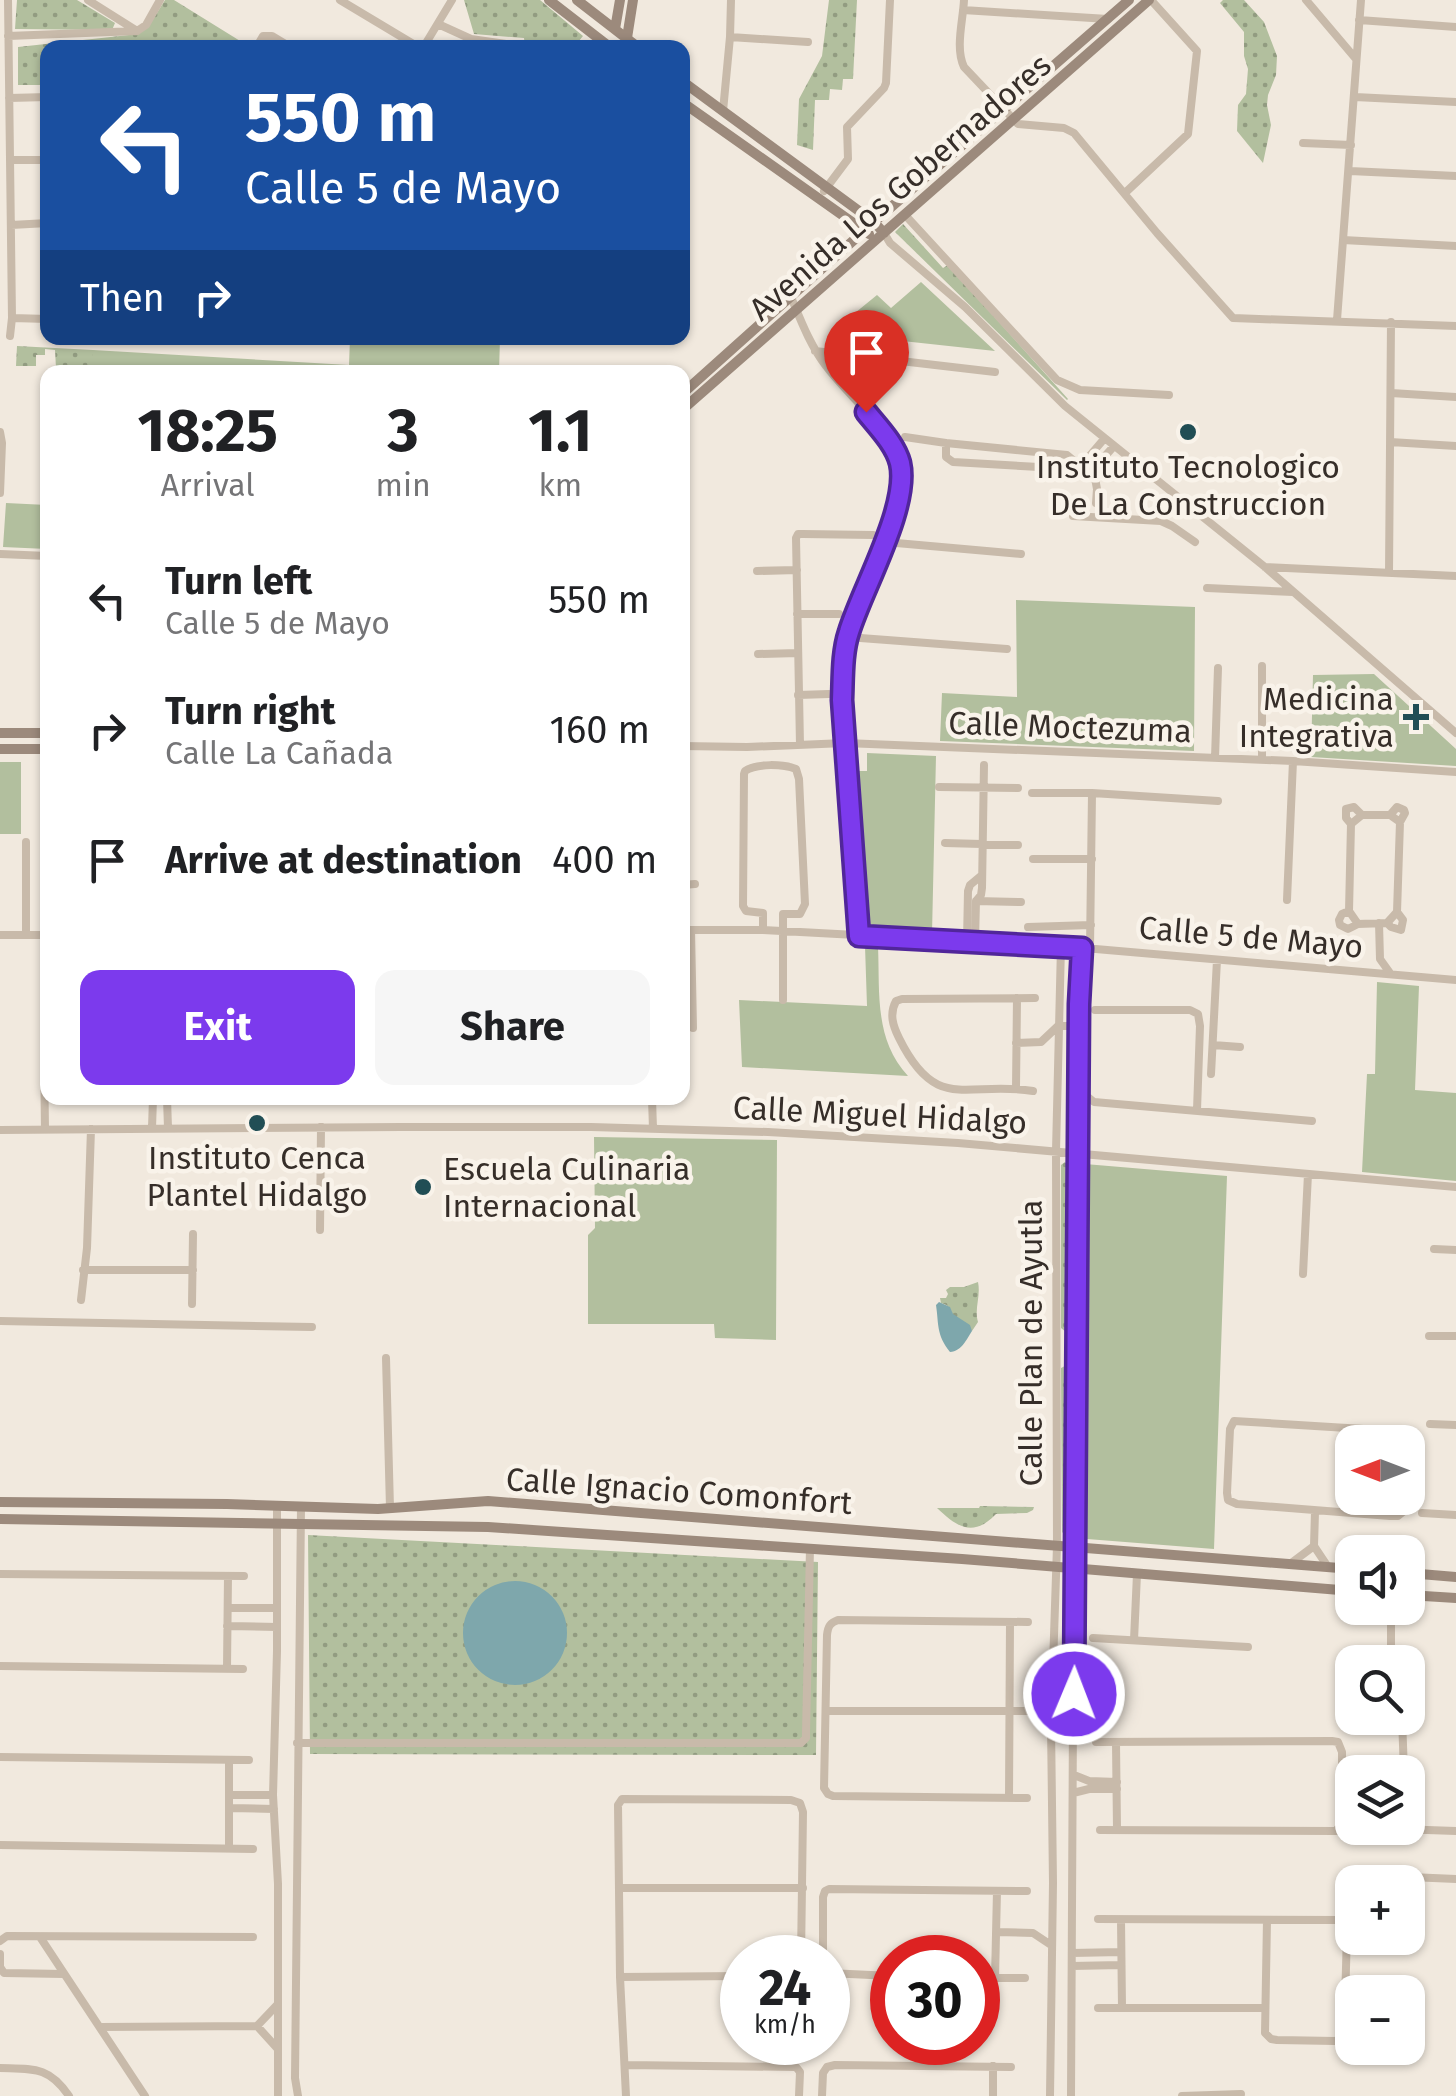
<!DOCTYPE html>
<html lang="en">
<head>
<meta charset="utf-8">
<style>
	:root { --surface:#fff; --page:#f6f6f6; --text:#202124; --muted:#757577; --accent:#7c3aed }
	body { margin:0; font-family:"Fira Sans",sans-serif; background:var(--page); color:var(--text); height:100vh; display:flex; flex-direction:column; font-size:38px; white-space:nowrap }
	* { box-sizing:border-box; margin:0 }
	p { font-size:32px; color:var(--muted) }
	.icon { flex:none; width:55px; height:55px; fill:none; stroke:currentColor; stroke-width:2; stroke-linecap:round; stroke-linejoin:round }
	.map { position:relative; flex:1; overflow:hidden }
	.drawer { position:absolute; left:40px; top:365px; width:650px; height:740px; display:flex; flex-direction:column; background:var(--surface); border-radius:20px; box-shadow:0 2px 8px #0004 }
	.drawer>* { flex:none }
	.banner { position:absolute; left:40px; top:40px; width:650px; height:305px; border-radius:20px; box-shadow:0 2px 8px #0004; background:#1a4fa0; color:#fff; overflow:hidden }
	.needle { width:65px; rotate:270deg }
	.fabs { position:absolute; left:1335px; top:1425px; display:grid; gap:20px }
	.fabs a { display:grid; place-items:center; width:90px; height:90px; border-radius:20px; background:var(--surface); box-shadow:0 2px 8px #0004; font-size:50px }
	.speed { position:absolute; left:720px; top:1935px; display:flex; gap:20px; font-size:50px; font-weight:700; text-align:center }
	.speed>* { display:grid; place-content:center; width:130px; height:130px; border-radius:50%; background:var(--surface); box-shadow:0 2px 8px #0004; line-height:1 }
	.speed small { font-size:25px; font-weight:400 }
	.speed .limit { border:15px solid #d22; background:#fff; color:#111 }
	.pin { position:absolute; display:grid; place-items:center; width:85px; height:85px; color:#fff; margin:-102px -42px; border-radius:50% 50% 50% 0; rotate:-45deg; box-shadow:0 0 10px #0007 }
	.pin .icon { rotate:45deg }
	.me { position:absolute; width:110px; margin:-55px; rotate:1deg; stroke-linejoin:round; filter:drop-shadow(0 0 8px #0008) }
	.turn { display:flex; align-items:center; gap:35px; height:210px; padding:0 40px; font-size:45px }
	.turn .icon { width:130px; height:130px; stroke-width:2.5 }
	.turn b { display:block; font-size:70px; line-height:85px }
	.then { display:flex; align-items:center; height:95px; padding:0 40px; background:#0003; gap:20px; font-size:38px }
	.eta { display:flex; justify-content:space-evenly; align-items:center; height:170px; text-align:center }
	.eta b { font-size:60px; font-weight:700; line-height:70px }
	.action { display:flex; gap:20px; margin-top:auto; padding:20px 40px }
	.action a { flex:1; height:115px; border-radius:20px; background:var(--accent); color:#fff; font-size:40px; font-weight:700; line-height:115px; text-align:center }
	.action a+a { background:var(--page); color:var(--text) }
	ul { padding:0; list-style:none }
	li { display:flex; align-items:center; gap:30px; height:130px; padding:0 40px }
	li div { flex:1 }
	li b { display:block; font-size:38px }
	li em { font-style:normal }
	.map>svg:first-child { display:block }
	.grass { fill:#b2bf9e }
	.park { fill:url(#park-dots) }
	.water { fill:#7ea7ac }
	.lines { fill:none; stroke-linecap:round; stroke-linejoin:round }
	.street { stroke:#c8baaa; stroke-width:8 }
	.secondary { stroke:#9c8a7c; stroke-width:10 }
	.route-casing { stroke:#51269a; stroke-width:25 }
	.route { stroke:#7c3aed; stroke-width:18 }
	.poi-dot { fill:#214e55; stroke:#f9f3ea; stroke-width:4 }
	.labels { text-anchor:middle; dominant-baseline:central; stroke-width:9; stroke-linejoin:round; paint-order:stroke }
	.street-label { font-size:32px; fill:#362e29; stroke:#f9f3ea }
	.poi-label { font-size:32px; fill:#362e29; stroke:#f9f3ea }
</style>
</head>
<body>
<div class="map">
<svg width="1456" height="2096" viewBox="0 0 1456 2096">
	<defs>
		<pattern id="park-dots" width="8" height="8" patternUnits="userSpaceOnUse" patternTransform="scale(2.5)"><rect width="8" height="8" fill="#b2bf9e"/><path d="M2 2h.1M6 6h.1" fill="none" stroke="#929c81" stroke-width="1.8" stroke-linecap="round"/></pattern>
	</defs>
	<rect width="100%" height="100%" fill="#f1e9de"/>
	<path class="grass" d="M921 282 995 351 847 335 839 326 877 295 891 308Z
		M350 338H500L499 372H93V350L349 365Z
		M6 503 47 505V549L3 547Z
		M1016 600 1195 607 1194 751 940 741 942 693 1017 697Z
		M1374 674 1456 749V766L1311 757 1313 675Z
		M867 753 936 756 932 934 863 930 853 771H867Z
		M0 762H21V834H0Z
		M865 946H878C880 993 874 1039 908 1076L742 1067 739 1000 867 1006Z
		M1377 982 1419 986 1415 1090 1456 1093V1181L1362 1172 1367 1074H1375Z
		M594 1137 777 1140 776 1340 715 1338 714 1324H588V1235L595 1228Z
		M1085 1164 1227 1176 1214 1549 1087 1539 1085 1534Z"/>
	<path class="park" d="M17 0H77L115 23 112 30 15 29Z
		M165 0H174L245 44 243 48H48L47 85H18V47L129 35 150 24Z
		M464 0H540L583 36 574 47 525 48 524 38 474 34Z
		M829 0H857L853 79H843L842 90 830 89 829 100H815L813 150 797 145 799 99 822 56Z
		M1223 0H1244L1264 22 1277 56 1276 75 1268 95 1267 105 1271 125 1263 163 1237 131 1238 105 1246 94 1248 69 1244 56V32L1220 3Z
		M903 224 943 268 948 265 1068 399 1067 400 895 232Z
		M17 346 93 350V372H69V368H56L55 350 45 349V355H36V366H16Z
		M1065 1162 1068 1165 1069 1327 1066 1332 1061 1328V1165Z
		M978 1282C981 1297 974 1308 978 1322L972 1331 952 1314C951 1307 947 1305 941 1303L940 1298H946L948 1294 946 1290 950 1287H964Z
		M1067 1365 1069 1368 1070 1533 1066 1536 1062 1532 1061 1368Z
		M980 1506 1034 1507 1033 1510 1027 1513 996 1514C973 1538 957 1527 937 1508H979Z
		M308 1535 818 1562 816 1755 310 1754Z"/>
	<path class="water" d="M939 1302 950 1307 953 1314 970 1325 972 1331C966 1340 962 1351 950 1352 936 1334 939 1325 936 1305Z
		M463 1633a52 52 0 1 1 104 0a52 52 0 1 1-104 0Z"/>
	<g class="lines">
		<path class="street" d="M8 0 12 318 10 336
			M88 0 137 31
			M340 0 420 48
			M964 0C963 21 955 48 964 67L1018 124 1064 128 1074 133 1157 233 1233 318 1456 326
			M1306 0 1356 59
			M963 10 1108 19
			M1359 20 1456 27
			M438 24 471 39 506 44 514 48
			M137 31 146 25 160 0
			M8 36 137 31
			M730 37 808 42
			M256 48 263 36H272L292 48
			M423 48 452 0
			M1355 97 1456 102
			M9 98 48 97
			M723 111 730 37 731 0
			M1303 143 1351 145
			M10 160H48
			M1350 171 1456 176
			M824 191 848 159 847 127 884 88 886 83 890 0
			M1126 192 1188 134 1197 51 1151 0
			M906 216 1057 380 1080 390 1169 395
			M11 225 48 223
			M884 233 890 243 965 307 1065 406 1265 567 1456 733
			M1343 240 1456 246
			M791 297C801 321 810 345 826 366 847 395 891 429 900 464 910 506 862 589 849 632 842 653 843 678 842 701L859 936
			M12 318 48 319
			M1337 320 1361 0
			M815 351 995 372
			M1391 393 1456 397
			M0 432 2 443 0 493
			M905 437 946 443V457L953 462 1057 468 1077 463
			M1390 442 1456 446
			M946 443 1067 455 1095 478 1097 489 1096 503
			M1081 466 1104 439
			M1090 473 1114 446
			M1073 516 1161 521 1172 526 1195 542
			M885 542 1021 554
			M0 554 48 556
			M1265 567 1456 576
			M757 571 797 570
			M1389 573 1391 322
			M1207 588 1293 592
			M797 614H839
			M847 637 1007 649
			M758 654 798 653
			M1262 666V760
			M798 695 829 694
			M800 745 796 538 798 534H803L873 535
			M682 746 747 747 845 743 1293 761 1456 772
			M1215 758 1218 668
			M939 787 1018 788
			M1032 793H1092L1218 801
			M1362 815H1390L1400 822 1397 912 1387 923 1358 924 1349 911 1351 824Z
			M1390 815 1397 807 1404 810 1405 813 1400 822
			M1351 824 1346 818V809L1354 807 1362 815
			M26 842V935
			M945 843 1018 845
			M1033 859H1092
			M682 885 695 884
			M1287 900 1293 761
			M976 901 1021 902
			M1349 911 1342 914 1339 920 1340 925 1348 929 1358 924
			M1379 923 1380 959 1390 973
			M1387 923 1391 927 1401 930 1403 920 1397 912
			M1028 927 1091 925
			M682 930H763L1061 946 1456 980
			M691 930 693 1028
			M763 930V913L746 911 743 906 744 774 745 771C757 763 783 764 796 769L799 779 805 904 800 914H783V1000
			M0 935H48
			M967 941 968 891 970 885 982 875
			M975 941 976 901 981 895 982 888 984 765
			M1090 948 1092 793
			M1095 1010H1190L1198 1014 1200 1026 1197 1110
			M1016 1043 1041 1042 1058 1026H1079
			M1213 1045 1240 1047
			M44 1054 45 1129
			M1211 1074 1217 960
			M1016 1088 1017 998
			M1078 1089 1094 1102 1312 1121
			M1033 1091C967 1080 937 1115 899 1038 893 1026 889 1014 896 1001L902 999 1035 998
			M167 1098 168 1128
			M652 1098 653 1129
			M152 1128 153 1098
			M0 1130 401 1127H591L768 1132 958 1143 1456 1187
			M320 1230 321 1127
			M1434 1249 1456 1250
			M83 1270H193
			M1303 1274 1308 1174
			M81 1300 87 1248 91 1129
			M192 1304 193 1234
			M0 1321 312 1327
			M1429 1336H1456
			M386 1358 390 1508
			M1430 1424 1456 1425
			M1404 1498 1403 1512 1398 1516H1390L1237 1504 1228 1500 1227 1493 1230 1429 1234 1421 1396 1431 1402 1432 1406 1442
			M277 1506V1651L273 1795 278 1884V2096
			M1315 1512 1314 1546 1328 1567
			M1422 1513 1456 1515
			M1290 1564 1314 1546
			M0 1574 244 1576
			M228 1608H277
			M1391 1608V1662
			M227 1626 277 1627
			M1093 1638 1248 1647
			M1134 1640 1137 1574
			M0 1666 243 1669
			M227 1668 228 1576
			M826 1711H1033L1051 1725
			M1033 1711 1052 1695 1074 1694
			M1402 1718 1404 1772
			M1096 1742 1332 1741 1338 1742 1342 1752V1823L1336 1831 1100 1830
			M297 1743H801L806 1738V1733L810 1548
			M1116 1743 1117 1829
			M0 1757 249 1760
			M229 1760V1848
			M1074 1775 1089 1781 1117 1782
			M1073 1793 1089 1789H1117
			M229 1795H273
			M1009 1798 1010 1622
			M1027 1798 833 1796 828 1794 824 1788 827 1635C828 1626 830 1623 838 1620L1028 1622
			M229 1808 274 1809
			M1369 1828 1456 1831
			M0 1845 253 1849
			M1364 1875 1456 1879
			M619 1888H803
			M1098 1919 1342 1920 1346 1925 1347 1932 1344 2039 1335 2041 1277 2040 1271 2039 1265 2033 1267 1920
			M1121 1920 1122 2008
			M996 1932 1033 1933 1051 1945
			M40 1937 145 2096
			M0 1941 7 1936 253 1937
			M1072 1953 1121 1952
			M0 1954V1967L4 1973 64 1974
			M823 1958V1897L825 1891 829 1889 1027 1891
			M1072 1966 1121 1965
			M828 1973 892 1976
			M620 1977 742 1976
			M978 1978H1025
			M995 1978 997 1891
			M1098 2008H1265
			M257 2026 277 2048
			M101 2027 257 2026 277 2005
			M625 2065 796 2067 800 2072 799 2096
			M993 2066V2096
			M0 2068C33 2069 49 2066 69 2096
			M298 2096 295 2078 301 1507
			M626 2096 620 1977 618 1805 622 1799 791 1800 800 1803 803 1812 801 1958
			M822 2096 823 2073 827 2067 835 2065 1011 2067
			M1050 2096 1053 1883 1051 1725 1057 1546 1056 1151 1061 946
			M1071 2096 1075 1338 1079 1004 1083 948
			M1182 2096 1241 2094"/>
		<path class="secondary" d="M549 0 611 48
			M577 0 639 48
			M615 29 620 0
			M627 38 633 0
			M682 81 874 222 884 233
			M682 102 869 234
			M682 394 874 222 1129 0
			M682 410 1149 0
			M0 733H48
			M0 749H48
			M0 1502 227 1504 378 1509 488 1501 1352 1569
			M0 1519 488 1527 962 1559 1352 1591
			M1408 1573 1456 1577
			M1408 1595 1456 1598"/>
	</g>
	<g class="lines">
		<defs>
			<path id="route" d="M866 412C878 427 895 444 900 463 910 506 862 589 849 632 842 653 843 678 842 700L859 936 1082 948 1079 1004 1074 1694"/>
		</defs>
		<use href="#route" class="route-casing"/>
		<use href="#route" class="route"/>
	</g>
	<g class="poi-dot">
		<circle cx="1188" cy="432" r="10"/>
		<path d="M1411 702h10v10h10v10h-10v10h-10v-10h-10v-10h10z"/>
		<circle cx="257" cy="1123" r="10"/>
		<circle cx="423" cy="1187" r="10"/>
	</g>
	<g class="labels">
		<g class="street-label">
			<text transform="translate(900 187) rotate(-41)">Avenida Los Gobernadores</text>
			<text transform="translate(1070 727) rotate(2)">Calle Moctezuma</text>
			<text transform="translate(1251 937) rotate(5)">Calle 5 de Mayo</text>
			<text transform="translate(880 1115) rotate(3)">Calle Miguel Hidalgo</text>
			<text transform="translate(1031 1343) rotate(-90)">Calle Plan de Ayutla</text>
			<text transform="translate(679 1491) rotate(4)">Calle Ignacio Comonfort</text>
		</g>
		<g class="poi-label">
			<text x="1188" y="467">Instituto Tecnologico<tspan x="1188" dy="37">De La Construccion</tspan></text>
			<text x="1394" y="699" text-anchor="end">Medicina<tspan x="1394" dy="37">Integrativa</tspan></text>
			<text x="257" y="1158">Instituto Cenca<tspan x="257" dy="37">Plantel Hidalgo</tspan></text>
			<text x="443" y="1169" text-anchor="start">Escuela Culinaria<tspan x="443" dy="37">Internacional</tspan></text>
		</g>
	</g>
</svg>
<div class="fabs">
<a><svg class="needle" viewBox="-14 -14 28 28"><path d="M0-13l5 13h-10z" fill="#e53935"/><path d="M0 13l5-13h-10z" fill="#757577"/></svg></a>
<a><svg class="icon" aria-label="sound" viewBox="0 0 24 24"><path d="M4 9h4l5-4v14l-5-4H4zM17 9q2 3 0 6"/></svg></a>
<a><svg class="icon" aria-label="search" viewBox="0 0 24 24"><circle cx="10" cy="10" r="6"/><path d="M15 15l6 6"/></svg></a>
<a><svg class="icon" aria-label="layers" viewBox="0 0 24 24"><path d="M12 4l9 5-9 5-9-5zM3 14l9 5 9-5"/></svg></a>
<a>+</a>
<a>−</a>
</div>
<div class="speed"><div>24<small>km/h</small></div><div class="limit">30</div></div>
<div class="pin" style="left:866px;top:412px;background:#d93025"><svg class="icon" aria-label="arrive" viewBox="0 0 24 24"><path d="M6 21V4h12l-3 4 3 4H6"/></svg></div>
<svg class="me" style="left:1074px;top:1694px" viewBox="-20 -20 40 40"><circle r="17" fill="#7c3aed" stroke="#fff" stroke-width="3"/><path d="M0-11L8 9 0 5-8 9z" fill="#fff"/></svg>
<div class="banner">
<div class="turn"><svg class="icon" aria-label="left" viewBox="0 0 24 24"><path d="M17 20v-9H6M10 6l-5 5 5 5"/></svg><div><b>550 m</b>Calle 5 de Mayo</div></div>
<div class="then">Then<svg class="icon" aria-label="right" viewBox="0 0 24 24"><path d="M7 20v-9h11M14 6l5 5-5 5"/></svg></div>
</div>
<section class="drawer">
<div class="eta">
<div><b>18:25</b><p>Arrival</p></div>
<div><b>3</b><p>min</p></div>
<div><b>1.1</b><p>km</p></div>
</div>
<ul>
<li><svg class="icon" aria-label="left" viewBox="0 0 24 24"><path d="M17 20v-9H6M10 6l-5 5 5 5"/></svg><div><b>Turn left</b><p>Calle 5 de Mayo</p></div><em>550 m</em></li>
<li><svg class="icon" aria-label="right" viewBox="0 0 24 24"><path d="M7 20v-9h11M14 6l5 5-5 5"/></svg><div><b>Turn right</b><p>Calle La Cañada</p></div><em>160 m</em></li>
<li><svg class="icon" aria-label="arrive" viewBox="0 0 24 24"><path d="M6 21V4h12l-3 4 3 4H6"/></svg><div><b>Arrive at destination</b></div><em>400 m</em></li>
</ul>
<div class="action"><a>Exit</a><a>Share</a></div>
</section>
</div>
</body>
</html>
